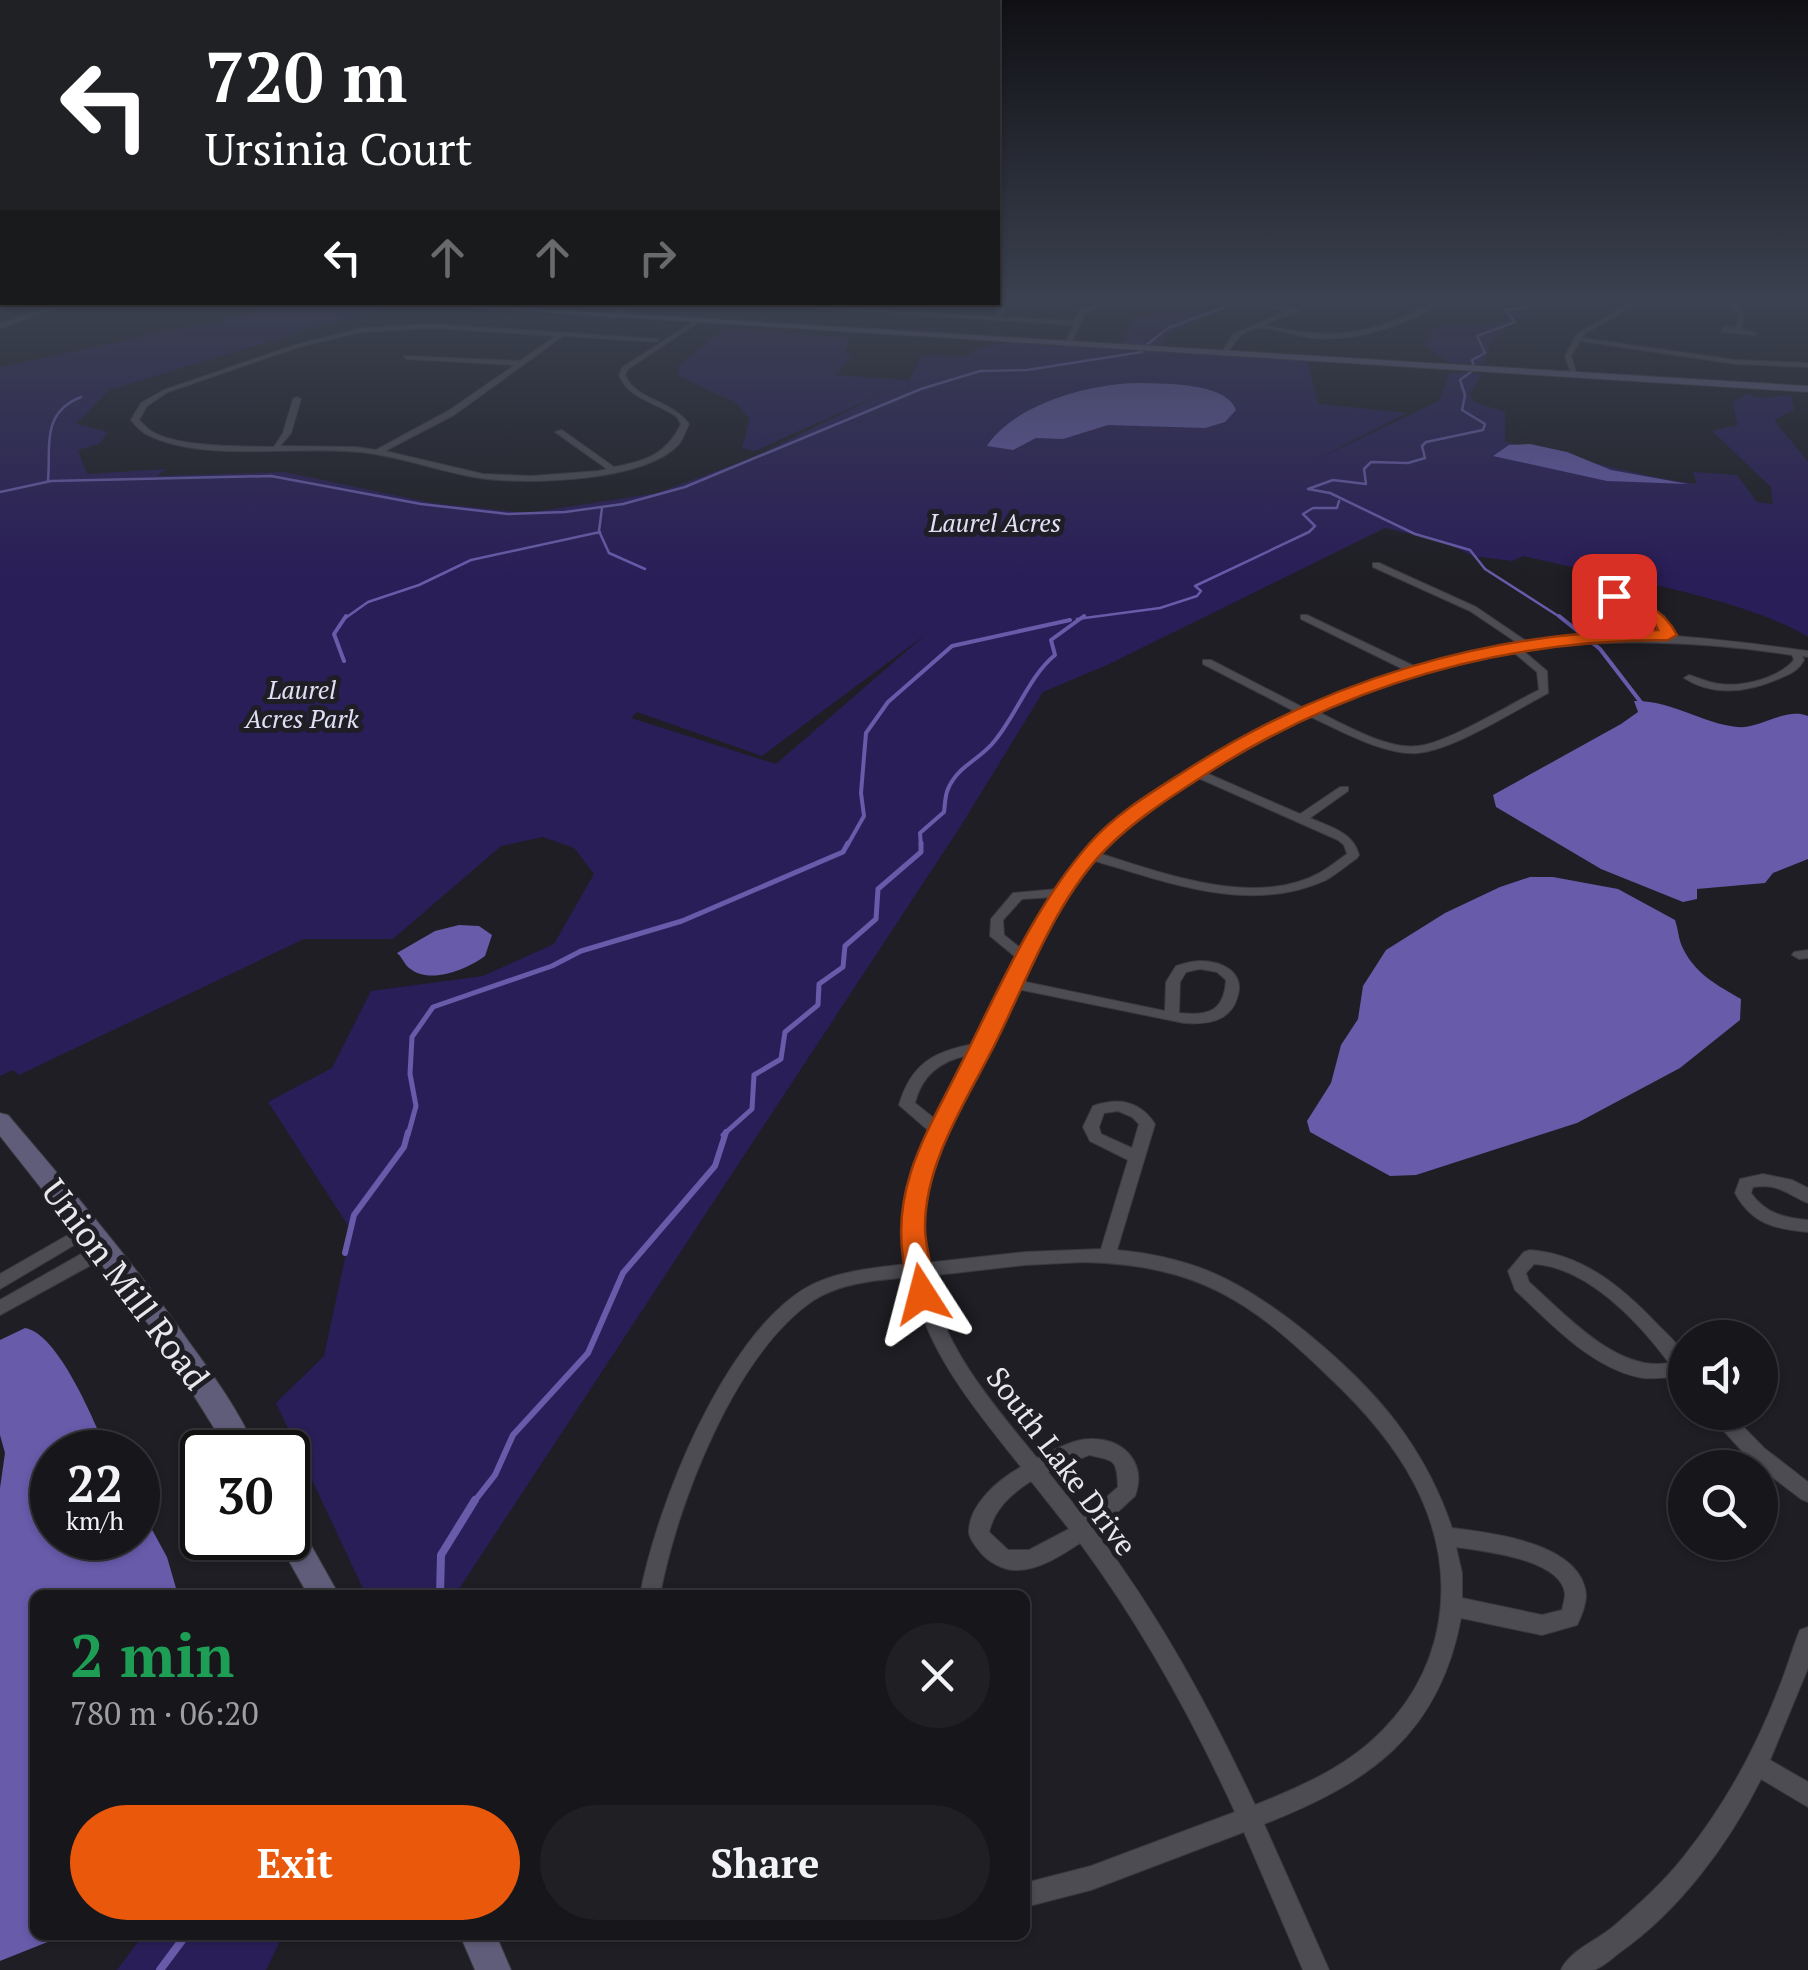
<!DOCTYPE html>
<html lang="en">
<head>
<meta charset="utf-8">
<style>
	:root { --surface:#16161b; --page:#1f1f24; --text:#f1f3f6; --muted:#9e9fa3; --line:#35353a; --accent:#ea580c }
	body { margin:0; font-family:"PT Serif",serif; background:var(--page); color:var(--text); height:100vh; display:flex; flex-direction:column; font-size:38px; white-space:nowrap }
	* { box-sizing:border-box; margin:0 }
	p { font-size:32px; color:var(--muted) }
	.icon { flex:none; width:55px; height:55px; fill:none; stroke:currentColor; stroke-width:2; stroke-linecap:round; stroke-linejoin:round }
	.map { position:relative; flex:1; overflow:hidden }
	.details { position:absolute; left:30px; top:1590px; width:1000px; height:350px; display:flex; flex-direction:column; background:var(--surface); border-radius:15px; box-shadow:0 2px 8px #0004,0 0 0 2px var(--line) }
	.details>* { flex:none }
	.hud { position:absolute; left:0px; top:0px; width:1000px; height:305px; box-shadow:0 2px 8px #0004,0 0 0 2px var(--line); background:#202124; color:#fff; overflow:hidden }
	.buttons { position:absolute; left:1668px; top:1320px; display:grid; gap:20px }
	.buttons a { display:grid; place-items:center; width:110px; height:110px; border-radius:50%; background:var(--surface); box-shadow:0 2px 8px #0004,0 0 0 2px var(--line); font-size:50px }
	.speed { position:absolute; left:30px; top:1430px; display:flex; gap:20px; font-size:50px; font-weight:700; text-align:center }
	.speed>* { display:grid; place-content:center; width:130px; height:130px; border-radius:50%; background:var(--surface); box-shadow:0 2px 8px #0004,0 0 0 2px var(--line); line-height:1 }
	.speed small { font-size:25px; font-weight:400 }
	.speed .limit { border:5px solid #111; border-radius:15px; background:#fff; color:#111 }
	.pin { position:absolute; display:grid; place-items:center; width:85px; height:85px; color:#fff; margin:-42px; border-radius:20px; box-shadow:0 5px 15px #0006 }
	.me { position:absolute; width:110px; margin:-55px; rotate:351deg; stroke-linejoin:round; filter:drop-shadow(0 0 8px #0008) }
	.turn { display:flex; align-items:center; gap:35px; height:210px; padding:0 40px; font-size:45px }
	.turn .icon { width:130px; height:130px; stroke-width:2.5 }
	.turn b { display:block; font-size:70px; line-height:85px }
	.lanes { display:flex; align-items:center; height:95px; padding:0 40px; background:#0003; justify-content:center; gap:50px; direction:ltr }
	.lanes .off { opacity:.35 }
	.round { display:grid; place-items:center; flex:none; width:105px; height:105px; border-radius:52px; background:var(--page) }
	.summary { display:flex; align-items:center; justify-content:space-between; height:170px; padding:0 40px }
	h1 { font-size:60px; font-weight:700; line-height:75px; color:#1e9e55 }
	.primary-button { display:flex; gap:20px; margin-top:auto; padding:20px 40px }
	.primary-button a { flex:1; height:115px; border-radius:60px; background:var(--accent); color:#fff; font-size:40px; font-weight:700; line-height:115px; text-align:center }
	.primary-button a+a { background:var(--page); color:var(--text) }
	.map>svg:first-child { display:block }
	.green { fill:#2a1e58; fill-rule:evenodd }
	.water { fill:#675baa }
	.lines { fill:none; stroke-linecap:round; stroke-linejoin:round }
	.stream-far4 { stroke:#675baa; stroke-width:2.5 }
	.stream-far3 { stroke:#675baa; stroke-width:4 }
	.stream-far2 { stroke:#675baa; stroke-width:5 }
	.stream-far1 { stroke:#675baa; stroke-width:6 }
	.stream { stroke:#675baa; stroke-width:8 }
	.street-casing { stroke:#39393e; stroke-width:2 }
	.secondary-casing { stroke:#39393e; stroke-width:2 }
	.street { fill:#4d4c53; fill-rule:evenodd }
	.secondary { fill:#605d7a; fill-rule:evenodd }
	.route { fill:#ea580c; stroke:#983908; stroke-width:2.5 }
	.labels { text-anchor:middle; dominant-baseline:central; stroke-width:10; stroke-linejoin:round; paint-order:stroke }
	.far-park-label { font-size:25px; font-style:italic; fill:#e0dff5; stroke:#1e1e24 }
	.street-label { font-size:30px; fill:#e8e8ec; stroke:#1e1e24 }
	.near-street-label { font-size:35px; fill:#e8e8ec; stroke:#1e1e24 }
</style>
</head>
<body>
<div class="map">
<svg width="1808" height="1970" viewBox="0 0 1808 1970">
	<rect width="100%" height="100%" fill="#1e1e24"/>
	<path class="green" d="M1185 299 1242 302 1169 333 1160 346 1121 344 1134 319Z
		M1579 299C1536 321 1498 305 1484 364L1448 362 1425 345 1435 328 1511 321 1503 309 1522 307 1527 300Z
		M281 303H395L109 390 76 424 108 432 99 444 78 450 87 474 167 469 156 476 284 472 432 503 528 513 657 493 754 457 890 390 755 451 742 448 750 418 735 402 678 376 680 365 724 329 852 338 844 352 852 356 835 375 909 380 922 355 967 357 976 349 1012 341 1307 358 1318 404 1407 413 1315 460 1439 401 1450 372 1481 374 1470 394 1474 402 1505 412V442C1570 454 1631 476 1697 484L1693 472 1737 475 1757 502 1773 504 1771 487 1712 431 1738 425 1732 402 1747 394 1761 398 1791 395 1794 410 1774 420 1808 462V637C1741 596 1604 576 1524 556L1512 561 1473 556 1442 541 1385 528 1107 665 1043 692 962 824 455 1595H366L276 1403 324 1356 351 1230 268 1102 332 1068 371 991 483 976 554 944 594 874 574 848 543 837 501 846 393 939H304L19 1075 13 1070 0 1076V367L241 316ZM925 635 776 764 631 718 637 712 762 756Z
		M143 1935H283L266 1970H117Z"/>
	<path class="water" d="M1139 383C1165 384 1226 382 1236 410L1225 422 1205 428 1108 425 1063 439 1036 438 1013 450 987 446C1014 404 1091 383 1139 383Z
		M1530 444 1567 452 1611 470 1688 484 1607 481 1493 456 1509 445Z
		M1634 701C1671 700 1701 723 1737 727 1761 729 1784 707 1808 716V859L1773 873 1765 883 1697 889V899L1683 902 1601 869 1496 807 1493 795 1621 724 1638 712Z
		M1553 877 1618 889 1675 920C1678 928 1678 936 1681 944 1693 973 1717 985 1741 999L1740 1020 1680 1068 1577 1123 1416 1175 1390 1176 1310 1132 1307 1121 1331 1083 1341 1045 1358 1019 1363 986 1386 950 1445 913 1500 887 1530 877Z
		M459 925 479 926 492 935 485 956C466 970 426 987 406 965 403 961 401 956 397 953L435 931Z
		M25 1328C58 1333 95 1422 107 1452H52V1538H138V1504L167 1557 178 1595H35V1935H65L0 1961V1488L5 1453 0 1435V1340Z"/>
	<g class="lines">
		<path class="stream-far4" d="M1145 346 1168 328 1239 302
			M1474 366 1472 360 1485 353 1477 336 1515 322 1505 310 1527 308 1528 302 1537 299
			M1472 371 1460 380 1465 395 1462 410 1485 424 1483 430 1426 442 1422 446 1425 458 1408 463 1371 462 1364 469 1366 484 1333 480 1308 489 1330 493 1415 534 1470 550 1485 569 1563 619
			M48 481C51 445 41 413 81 397
			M0 492 51 481 271 476 421 504 508 514 565 512 623 504 685 487 921 389 980 371 1027 370 1142 352
			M602 508 599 531 609 553 645 569
			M344 619 368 602 419 585 471 560 600 532
			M1077 619 1160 608 1197 596 1201 591 1195 586 1309 532 1315 526 1303 514 1313 508H1337L1339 501"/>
		<path class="stream-far3" d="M1559 616 1600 649 1643 705
			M344 661 334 634 346 616
			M847 846 864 816 861 793 866 733 888 702 952 646 1070 620
			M921 846 920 833 944 812C945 805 945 795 948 789 957 767 977 761 992 744 1016 717 1028 677 1055 655L1051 640 1084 616"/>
		<path class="stream-far2" d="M408 1135 416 1106 410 1074 412 1037 433 1007 552 966 581 951 682 921 843 852 848 843
			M723 1135 752 1109 754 1075 781 1059 785 1032 818 1005 819 984 843 967 845 946 876 919 878 889 921 852V843"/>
		<path class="stream-far1" d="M345 1253 354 1215 404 1147 408 1132
			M473 1503 495 1475 513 1435 588 1353 623 1273 715 1166 726 1132"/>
		<path class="stream" d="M440 1595 441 1555 475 1500
			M160 1970 186 1935"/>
		<defs>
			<path id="street" d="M1006 299H1012L1000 317 1074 321 1079 312 1107 299H1116L1084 314 1071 344 1068 346 1065 344 1073 325 709 302H751L994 317Z
				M1235 299C1253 299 1280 310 1294 309 1305 308 1313 299 1326 299L1264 325C1342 343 1372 333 1442 299H1451C1409 323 1360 343 1311 338 1297 336 1269 327 1258 328 1239 330 1235 345 1224 356L1221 354 1233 334 1287 311Z
				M1637 299H1645L1584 334 1582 338 1736 360 1808 363V367L1736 364 1580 341 1571 356 1577 375 1572 376 1565 356 1574 340 1573 339 1580 332Z
				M1722 299H1729L1744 313 1741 329 1756 333V335L1721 332 1724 327 1736 328 1738 313Z
				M2 300 5 302 0 305V301Z
				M629 302H637L615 318H611V316Z
				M59 303 185 304 188 306 185 308 60 307 0 328V324Z
				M694 321 699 322 628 369 625 375C636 401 671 399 689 424 686 430 683 439 679 444 645 482 526 485 480 478 439 472 401 456 360 452 299 445 204 463 148 435 141 432 136 426 131 420L141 403 164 390 295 345 362 328 431 324 659 339 657 342 563 336 454 415 385 451 483 474 531 476 598 471 607 469 555 432 562 430 614 467C646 461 667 454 681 424L677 417C657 402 629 400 619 375L623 367ZM431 328 556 336 520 361 404 356 406 359 515 365 448 411 376 450 356 447 280 446 291 433 301 399 297 397 293 399 283 433 274 447C242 446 179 448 151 431 149 430 140 421 139 420L147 406 168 392 299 347 362 332Z
				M1373 563H1379L1476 607 1529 643 1572 637 1665 636 1657 620 1611 598 1609 596 1614 593 1664 616 1673 636C1718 639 1764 645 1808 651V657L1802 656 1804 660C1798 671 1790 674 1778 679 1748 692 1713 697 1684 678L1689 675C1699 678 1709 683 1720 684 1743 687 1779 678 1794 660L1792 655C1700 641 1615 638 1522 650L1547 671 1548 693C1514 711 1455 749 1418 753 1385 756 1337 729 1307 715L1281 727 1204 772 1300 814 1340 787H1348V791L1310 818C1330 827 1353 832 1359 855L1357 858C1347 865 1337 874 1326 880 1250 915 1166 882 1092 860L1063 900 1021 981 1165 1011 1166 982 1176 966C1183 964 1192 961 1200 961 1223 961 1246 973 1237 998 1235 1006 1230 1012 1223 1017 1211 1024 1197 1024 1184 1023L1017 989C985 1055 939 1119 926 1193 922 1216 923 1239 925 1263L1025 1252 1101 1249 1128 1160 1090 1141 1083 1127 1093 1106C1118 1097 1140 1101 1155 1124L1117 1250C1148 1253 1178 1259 1206 1270 1272 1296 1364 1375 1404 1433 1425 1463 1441 1495 1452 1528 1492 1533 1582 1543 1586 1595 1586 1604 1581 1617 1577 1625L1542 1635 1461 1618C1439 1735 1369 1783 1264 1824L1329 1970H1303L1244 1832 1091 1890 1025 1907V1883L1091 1866 1235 1812C1192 1718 1142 1627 1080 1543 1062 1555 1038 1571 1015 1570 1003 1570 989 1562 981 1553 977 1548 970 1540 969 1533 968 1505 999 1479 1021 1467 975 1409 926 1352 911 1277 879 1280 842 1282 814 1300 735 1353 677 1504 660 1595H640C657 1505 723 1339 804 1289 834 1271 874 1268 908 1264 903 1217 912 1175 929 1131L899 1105C911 1064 934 1051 974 1044L1018 959 990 936 991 919 1013 893 1058 889C1098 828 1157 789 1219 753 1244 739 1269 724 1296 712L1203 664V660H1211L1302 707H1307L1346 690 1405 670 1301 619V615H1307L1414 666 1512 643 1519 644 1470 611 1373 567ZM1512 651 1537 672 1539 690C1508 705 1450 742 1418 746 1387 750 1344 724 1316 711 1378 683 1444 660 1512 651ZM1196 777 1338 840 1344 845 1347 854C1338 860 1330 867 1321 872 1256 909 1163 873 1098 853L1132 821ZM1053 897 1023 950 1004 935 1003 920 1022 899ZM1200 969 1217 972 1226 980C1224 1012 1208 1016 1179 1013L1180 982 1186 972ZM969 1055 935 1119 915 1103C922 1075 940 1061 969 1055ZM1118 1111 1132 1117 1139 1124 1132 1148 1101 1134 1099 1127 1104 1113ZM1084 1262C1197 1265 1250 1300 1329 1377 1362 1408 1393 1443 1414 1483 1462 1575 1447 1676 1368 1744 1335 1772 1295 1789 1255 1805 1210 1709 1160 1616 1096 1532L1135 1496C1147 1463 1124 1438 1090 1439 1073 1439 1052 1451 1037 1458 991 1402 944 1348 928 1276L1025 1265ZM1089 1455C1115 1461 1117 1459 1118 1487L1084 1517 1048 1472ZM1031 1481 1069 1529 1029 1550H1008L989 1532C995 1508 1011 1494 1031 1481ZM1456 1547C1483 1551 1562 1559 1565 1594 1565 1598 1563 1606 1562 1610L1542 1615 1462 1598V1573Z
				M1808 950V958L1799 959 1792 955 1794 952Z
				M1763 1174 1792 1180 1808 1188V1203C1786 1194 1779 1183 1753 1187L1751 1193C1765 1213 1784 1218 1808 1220V1232C1775 1229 1752 1224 1735 1193L1740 1179Z
				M73 1232 103 1235 105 1239 93 1264 0 1315V1300L81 1254 86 1245 76 1244 0 1289V1274Z
				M1530 1250C1583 1254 1623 1288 1658 1325 1666 1333 1680 1345 1684 1356 1686 1362 1685 1372 1685 1380 1673 1374 1654 1381 1638 1377 1589 1366 1551 1323 1515 1290L1508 1271 1524 1252ZM1534 1264C1587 1267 1639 1322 1669 1363 1617 1373 1564 1313 1529 1282L1526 1273Z
				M1707 1412H1729L1764 1448 1808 1482V1502L1801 1499 1750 1460Z
				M1808 1627V1668L1770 1760 1808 1782V1807L1761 1779C1728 1845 1679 1911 1619 1953 1611 1959 1602 1968 1593 1970 1583 1970 1571 1970 1561 1970 1570 1950 1598 1940 1614 1926 1639 1904 1664 1882 1685 1855 1725 1805 1756 1748 1779 1688 1787 1669 1792 1649 1800 1630Z"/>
			<path id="secondary" d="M377 302H432L1808 386V392Z
				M0 1113 8 1115C71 1189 134 1263 189 1342 214 1376 241 1414 257 1452H229L153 1330 0 1136Z
				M288 1518 298 1522 339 1595H308L276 1538H288Z
				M460 1935H496L511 1970H475Z"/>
		</defs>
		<use href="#street" class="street-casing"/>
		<use href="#secondary" class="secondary-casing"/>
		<use href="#street" class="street"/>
		<use href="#secondary" class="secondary"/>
	</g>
	<linearGradient id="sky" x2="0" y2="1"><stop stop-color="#101014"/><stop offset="0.52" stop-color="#3b4150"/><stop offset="1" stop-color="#3b4150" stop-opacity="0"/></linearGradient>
	<rect width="1808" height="575" fill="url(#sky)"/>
	<path class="route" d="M1609 593C1635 591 1666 613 1677 635L1668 640C1499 640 1340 686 1197 780 1166 800 1134 821 1107 848 1057 898 1029 975 998 1038 970 1096 925 1159 925 1227 925 1248 933 1272 937 1294L932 1302H912C905 1288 905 1272 903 1258 893 1190 923 1139 953 1080 994 1001 1030 911 1089 844 1115 814 1152 792 1185 771 1327 679 1490 631 1658 630L1654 621 1609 600Z"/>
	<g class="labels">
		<g class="far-park-label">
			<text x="995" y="522">Laurel Acres</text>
			<text x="302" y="689">Laurel<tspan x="302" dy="29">Acres Park</tspan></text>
		</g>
		<g class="street-label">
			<text transform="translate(1062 1461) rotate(53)">South Lake Drive</text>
		</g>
		<g class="near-street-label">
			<text transform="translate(126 1284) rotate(53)">Union Mill Road</text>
		</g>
	</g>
</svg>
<div class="buttons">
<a><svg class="icon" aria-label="sound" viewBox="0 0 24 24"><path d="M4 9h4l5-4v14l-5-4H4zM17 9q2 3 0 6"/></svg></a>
<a><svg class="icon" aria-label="search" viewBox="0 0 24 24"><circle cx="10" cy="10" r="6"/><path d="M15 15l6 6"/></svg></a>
</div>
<div class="speed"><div>22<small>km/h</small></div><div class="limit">30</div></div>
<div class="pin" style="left:1614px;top:596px;background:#d93025"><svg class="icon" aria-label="arrive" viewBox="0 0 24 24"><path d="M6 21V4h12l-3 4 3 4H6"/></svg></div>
<svg class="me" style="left:922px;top:1294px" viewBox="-20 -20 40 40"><path d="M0-17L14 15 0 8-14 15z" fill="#ea580c" stroke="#fff" stroke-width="4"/></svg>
<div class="hud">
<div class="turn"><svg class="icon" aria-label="left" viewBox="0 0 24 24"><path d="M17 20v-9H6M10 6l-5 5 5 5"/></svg><div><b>720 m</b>Ursinia Court</div></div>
<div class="lanes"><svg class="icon" aria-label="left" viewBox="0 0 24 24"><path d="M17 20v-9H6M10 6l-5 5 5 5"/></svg><svg class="icon off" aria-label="ahead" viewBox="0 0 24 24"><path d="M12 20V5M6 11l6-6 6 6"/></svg><svg class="icon off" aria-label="ahead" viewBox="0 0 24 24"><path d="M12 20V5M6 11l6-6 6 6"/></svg><svg class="icon off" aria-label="right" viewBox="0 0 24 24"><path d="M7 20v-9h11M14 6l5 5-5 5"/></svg></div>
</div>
<section class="details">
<div class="summary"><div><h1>2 min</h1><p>780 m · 06:20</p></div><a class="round"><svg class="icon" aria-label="close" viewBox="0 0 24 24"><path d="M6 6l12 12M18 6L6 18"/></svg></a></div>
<div class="primary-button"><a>Exit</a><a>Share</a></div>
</section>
</div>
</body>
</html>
